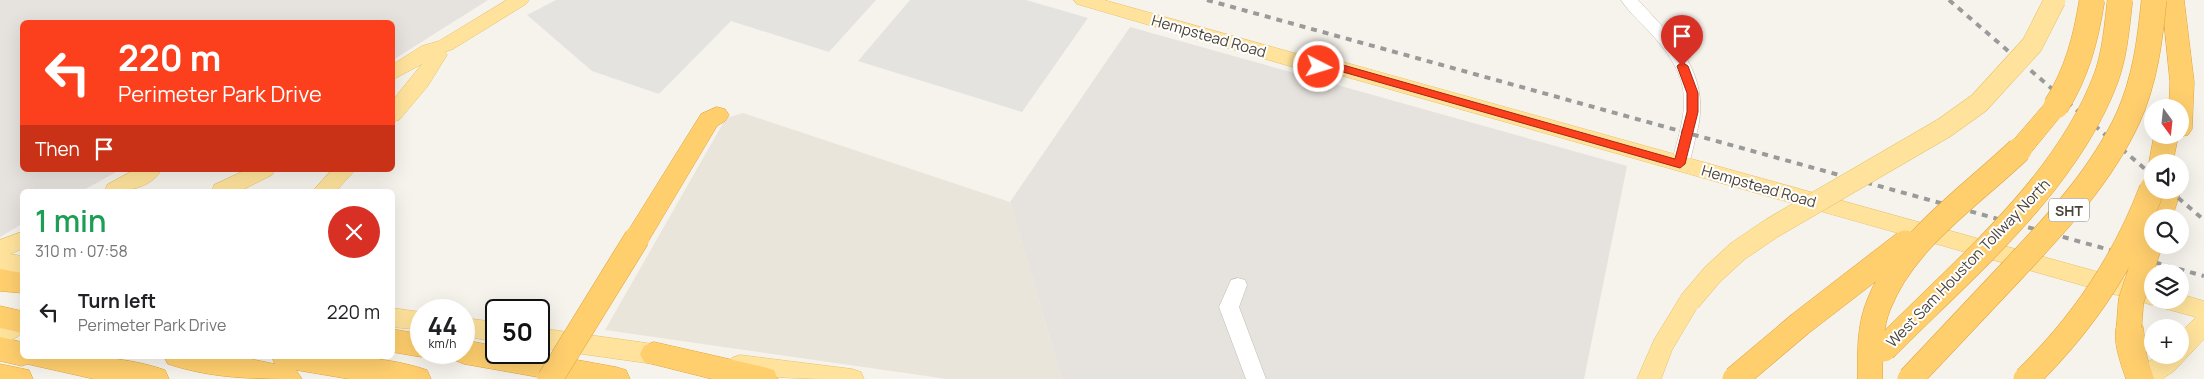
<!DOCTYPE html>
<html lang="en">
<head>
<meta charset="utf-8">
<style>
	:root { --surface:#fff; --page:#f6f6f6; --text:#202124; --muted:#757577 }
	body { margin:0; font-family:Manrope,sans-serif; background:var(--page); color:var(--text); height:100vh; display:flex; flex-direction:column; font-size:19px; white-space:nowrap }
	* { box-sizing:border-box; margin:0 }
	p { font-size:16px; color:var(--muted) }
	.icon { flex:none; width:28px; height:28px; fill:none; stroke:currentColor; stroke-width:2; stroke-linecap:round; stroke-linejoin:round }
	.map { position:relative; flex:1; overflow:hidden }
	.details { position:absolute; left:20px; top:189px; width:375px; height:170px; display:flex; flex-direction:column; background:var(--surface); border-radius:8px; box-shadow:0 5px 20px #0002 }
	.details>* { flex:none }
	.top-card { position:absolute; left:20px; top:20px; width:375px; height:152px; border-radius:8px; box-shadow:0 5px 20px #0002; background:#fc3f1d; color:#fff; overflow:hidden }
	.needle { width:32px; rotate:165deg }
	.controls { position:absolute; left:2144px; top:99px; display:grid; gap:10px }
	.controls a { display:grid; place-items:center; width:45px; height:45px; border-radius:50%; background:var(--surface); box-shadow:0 5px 20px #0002; font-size:25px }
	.speed { position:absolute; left:410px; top:299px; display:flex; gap:10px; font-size:25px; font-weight:700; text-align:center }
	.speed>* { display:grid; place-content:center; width:65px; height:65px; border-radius:50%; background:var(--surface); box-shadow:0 5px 20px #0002; line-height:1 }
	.speed small { font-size:12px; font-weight:400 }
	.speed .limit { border:2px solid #111; border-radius:8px; background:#fff; color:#111 }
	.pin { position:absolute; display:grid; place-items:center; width:42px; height:42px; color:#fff; margin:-51px -21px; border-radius:50% 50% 50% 0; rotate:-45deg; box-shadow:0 0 5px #0007 }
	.pin .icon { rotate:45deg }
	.me { position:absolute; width:55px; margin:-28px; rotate:95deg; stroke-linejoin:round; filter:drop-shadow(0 0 4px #0008) }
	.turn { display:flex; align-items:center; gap:18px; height:105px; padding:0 15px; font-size:22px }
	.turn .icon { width:65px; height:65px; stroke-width:2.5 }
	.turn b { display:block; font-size:35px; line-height:42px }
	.then { display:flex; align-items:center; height:48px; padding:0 15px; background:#0003; gap:10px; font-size:19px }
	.round { display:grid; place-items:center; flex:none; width:52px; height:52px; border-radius:26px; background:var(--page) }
	.summary { display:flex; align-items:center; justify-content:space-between; height:85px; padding:0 15px }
	h1 { font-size:30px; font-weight:600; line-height:38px; color:#1e9e55 }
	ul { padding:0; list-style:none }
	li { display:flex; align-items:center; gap:15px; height:75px; padding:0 15px }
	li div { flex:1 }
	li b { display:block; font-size:19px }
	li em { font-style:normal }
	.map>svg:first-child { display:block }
	.residential { fill:#eae5da }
	.industrial { fill:#e6e2dd }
	.parking { fill:#e5e3e0 }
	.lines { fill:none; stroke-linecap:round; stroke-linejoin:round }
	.minor-casing { stroke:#c2bbae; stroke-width:1 }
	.major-casing { stroke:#e6c16a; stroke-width:1 }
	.highway-casing { stroke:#e0a43c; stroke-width:1 }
	.minor { fill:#fff; fill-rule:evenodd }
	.major { fill:#ffe39c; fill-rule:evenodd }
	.highway { fill:#ffcf6e; fill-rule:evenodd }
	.rail { stroke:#9a9a9a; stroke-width:4; stroke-dasharray:6 6; stroke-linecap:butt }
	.major-bridge-casing { stroke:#e6c16a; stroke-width:22; stroke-linecap:butt }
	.highway-bridge-casing { stroke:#e0a43c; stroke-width:26; stroke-linecap:butt }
	.major-bridge { stroke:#ffe39c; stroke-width:21 }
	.highway-bridge { stroke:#ffcf6e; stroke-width:25 }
	.route { fill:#fc3f1d; stroke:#a42913 }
	.labels { text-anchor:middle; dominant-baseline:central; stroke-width:4; stroke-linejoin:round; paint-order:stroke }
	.shield { fill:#fff; stroke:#817c74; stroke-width:1 }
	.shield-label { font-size:14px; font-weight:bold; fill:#4b4439 }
	.street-label { font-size:15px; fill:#4b4439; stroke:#fff }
</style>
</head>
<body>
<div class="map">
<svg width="2204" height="379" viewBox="0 0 2204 379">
	<rect width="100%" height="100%" fill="#f6f3ec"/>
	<path class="residential" d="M743 113 1010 202 1062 379H947L605 330 726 118Z"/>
	<path class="industrial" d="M0 0H488L393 60 392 22H22V170H120L82 191H22V224L0 237Z
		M1130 27 1627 166 1584 379H1062L1010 202Z"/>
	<path class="parking" d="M556 0H876L829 52 731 21 659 94 592 71 527 15Z
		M910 0H1026L1088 18 1022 112 858 61Z"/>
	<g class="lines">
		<defs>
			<path id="minor" d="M1621 0H1638C1676 41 1713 75 1696 136 1693 146 1692 159 1686 168L1680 170 1674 168 1671 164C1686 110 1696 85 1655 38 1644 25 1630 14 1621 0Z
				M1238 278 1245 280 1247 285 1239 307 1266 379H1246L1219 307 1231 280Z"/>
			<path id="major" d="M507 0H529L526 4 453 49 445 52 447 55 427 87 399 120 392 122V101L422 64 392 80V65L422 46 439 41Z
				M1074 0H1104L1319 60H1336L2152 287V300H2180V294L2204 301V339L2174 371 2162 379H2130L2133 372 2159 355H2180V333L2196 317 2159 307 2157 303 2152 305 1336 74H1319L1286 65 1077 4Z
				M134 170H161C150 190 124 191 105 191L107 185Z
				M246 170H275L272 175 240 191H212L214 185Z
				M332 170H355L336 191H313Z
				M22 232V249L10 254 22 256V274L0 270V240Z
				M1690 292 1698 294 1701 301 1672 350 1661 379H1637L1654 340 1682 294Z
				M392 308 421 312V330L392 327Z
				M22 312V334L0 347V325Z
				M464 318 496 322V342L464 336Z
				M539 328 668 346 676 349 680 356 676 363 668 366 539 348Z
				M740 355 852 369 861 372 864 379C823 379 770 379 732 372L728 365 732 358Z"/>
			<path id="highway" d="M2162 0H2184L2194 82 2192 129 2188 135 2178 137 2173 162H2152V168L2149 162 2154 135H2180V108H2169L2170 82Z
				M2056 98 2064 100 2068 106 2064 112 2028 156 2019 159 2010 156 2007 150 2010 144 2048 100Z
				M717 107 725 109 729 115 725 121 717 126 646 245 637 248 628 245 624 238 628 231 701 114Z
				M2180 189 2181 190 2172 218H2152V226L2150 225 2146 218 2155 190Z
				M0 269 22 273V293L0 291Z
				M0 306 22 311V333L0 328Z
				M2129 316 2139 319 2143 327 2147 357 2154 379H2126C2120 361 2110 336 2119 319Z
				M392 329 421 334V352L431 353 421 357 392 352Z
				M0 337 22 342V356C71 356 119 354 165 370L169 379H94L27 364 22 366 0 361Z
				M464 340 496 346V352H533L616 367 626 370 630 379H549L464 364 454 360 450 352H464Z
				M654 342 764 367 774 370 778 379H712L644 362 640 354 644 346Z
				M164 356H236L275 364 271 356C323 356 377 353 427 370L431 379H349L296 370 302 379C256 379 213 379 168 364Z
				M0 364 29 370 33 379H0Z"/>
		</defs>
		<use href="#minor" class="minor-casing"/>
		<use href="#major" class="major-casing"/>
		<use href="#highway" class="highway-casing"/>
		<use href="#minor" class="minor"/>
		<use href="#major" class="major"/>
		<use href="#highway" class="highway"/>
		<path class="rail" d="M1207 0 2204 276
			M1949 0 2152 175
			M2169 190 2204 220"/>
		<defs>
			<path id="major-bridge" d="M1690 301 1712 275 1738 251 1772 228 1944 128 1979 103 2032 45 2055 0"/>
			<path id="highway-bridge" d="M2056 106C2077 73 2086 38 2092 0
				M2129 327 2131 301 2152 237
				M1884 349C1963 269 2066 185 2106 78 2115 53 2117 26 2120 0
				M550 379 637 238
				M1735 379 1800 324 1905 243
				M1870 379C1870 354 1869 328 1879 304 1905 239 1970 197 2019 150
				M1910 379C1943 344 1976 309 2009 274 2054 226 2100 178 2128 118 2145 80 2150 41 2154 0
				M2026 379C2083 324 2124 263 2152 189"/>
		</defs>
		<use href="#major-bridge" class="major-bridge-casing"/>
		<use href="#highway-bridge" class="highway-bridge-casing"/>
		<use href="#major-bridge" class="major-bridge"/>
		<use href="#highway-bridge" class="highway-bridge"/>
	</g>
	<path class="route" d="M1682 62 1688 66 1698 93V112L1685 164 1680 168 1336 70H1319L1314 67 1319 63H1336L1675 159 1687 112V93L1677 66Z"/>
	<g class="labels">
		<rect class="shield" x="2049" y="198.5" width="40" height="23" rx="4"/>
		<g class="shield-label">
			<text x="2069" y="210">SHT</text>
		</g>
		<g class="street-label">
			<text transform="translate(1209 36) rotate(16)">Hempstead Road</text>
			<text transform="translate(1759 186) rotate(16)">Hempstead Road</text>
			<text transform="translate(1968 263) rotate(-46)">West Sam Houston Tollway North</text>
		</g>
	</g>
</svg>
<div class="controls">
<a><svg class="needle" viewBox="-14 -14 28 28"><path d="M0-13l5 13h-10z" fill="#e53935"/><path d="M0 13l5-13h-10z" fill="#757577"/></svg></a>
<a><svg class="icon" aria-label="sound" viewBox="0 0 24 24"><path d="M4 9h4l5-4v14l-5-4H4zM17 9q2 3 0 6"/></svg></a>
<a><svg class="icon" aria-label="search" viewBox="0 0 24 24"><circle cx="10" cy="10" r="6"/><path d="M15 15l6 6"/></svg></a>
<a><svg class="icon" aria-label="layers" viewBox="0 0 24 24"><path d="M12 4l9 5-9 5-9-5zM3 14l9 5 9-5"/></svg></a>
<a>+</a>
</div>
<div class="speed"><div>44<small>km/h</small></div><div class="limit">50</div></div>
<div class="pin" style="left:1682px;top:66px;background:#d93025"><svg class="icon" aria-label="arrive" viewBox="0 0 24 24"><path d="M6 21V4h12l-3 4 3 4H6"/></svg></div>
<svg class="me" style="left:1319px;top:67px" viewBox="-20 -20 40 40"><circle r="17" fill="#fc3f1d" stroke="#fff" stroke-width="3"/><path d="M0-11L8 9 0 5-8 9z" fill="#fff"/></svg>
<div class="top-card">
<div class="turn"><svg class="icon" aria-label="left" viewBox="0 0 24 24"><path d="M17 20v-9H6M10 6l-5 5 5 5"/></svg><div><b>220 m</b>Perimeter Park Drive</div></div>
<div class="then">Then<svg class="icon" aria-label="arrive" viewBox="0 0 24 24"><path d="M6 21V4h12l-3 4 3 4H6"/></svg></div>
</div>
<section class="details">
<div class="summary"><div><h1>1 min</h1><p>310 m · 07:58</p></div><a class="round" style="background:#d93025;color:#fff"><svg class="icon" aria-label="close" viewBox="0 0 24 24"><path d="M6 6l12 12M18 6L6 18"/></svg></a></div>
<ul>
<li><svg class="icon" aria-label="left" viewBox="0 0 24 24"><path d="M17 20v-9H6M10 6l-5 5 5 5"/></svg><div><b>Turn left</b><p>Perimeter Park Drive</p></div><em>220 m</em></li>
</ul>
</section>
</div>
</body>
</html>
